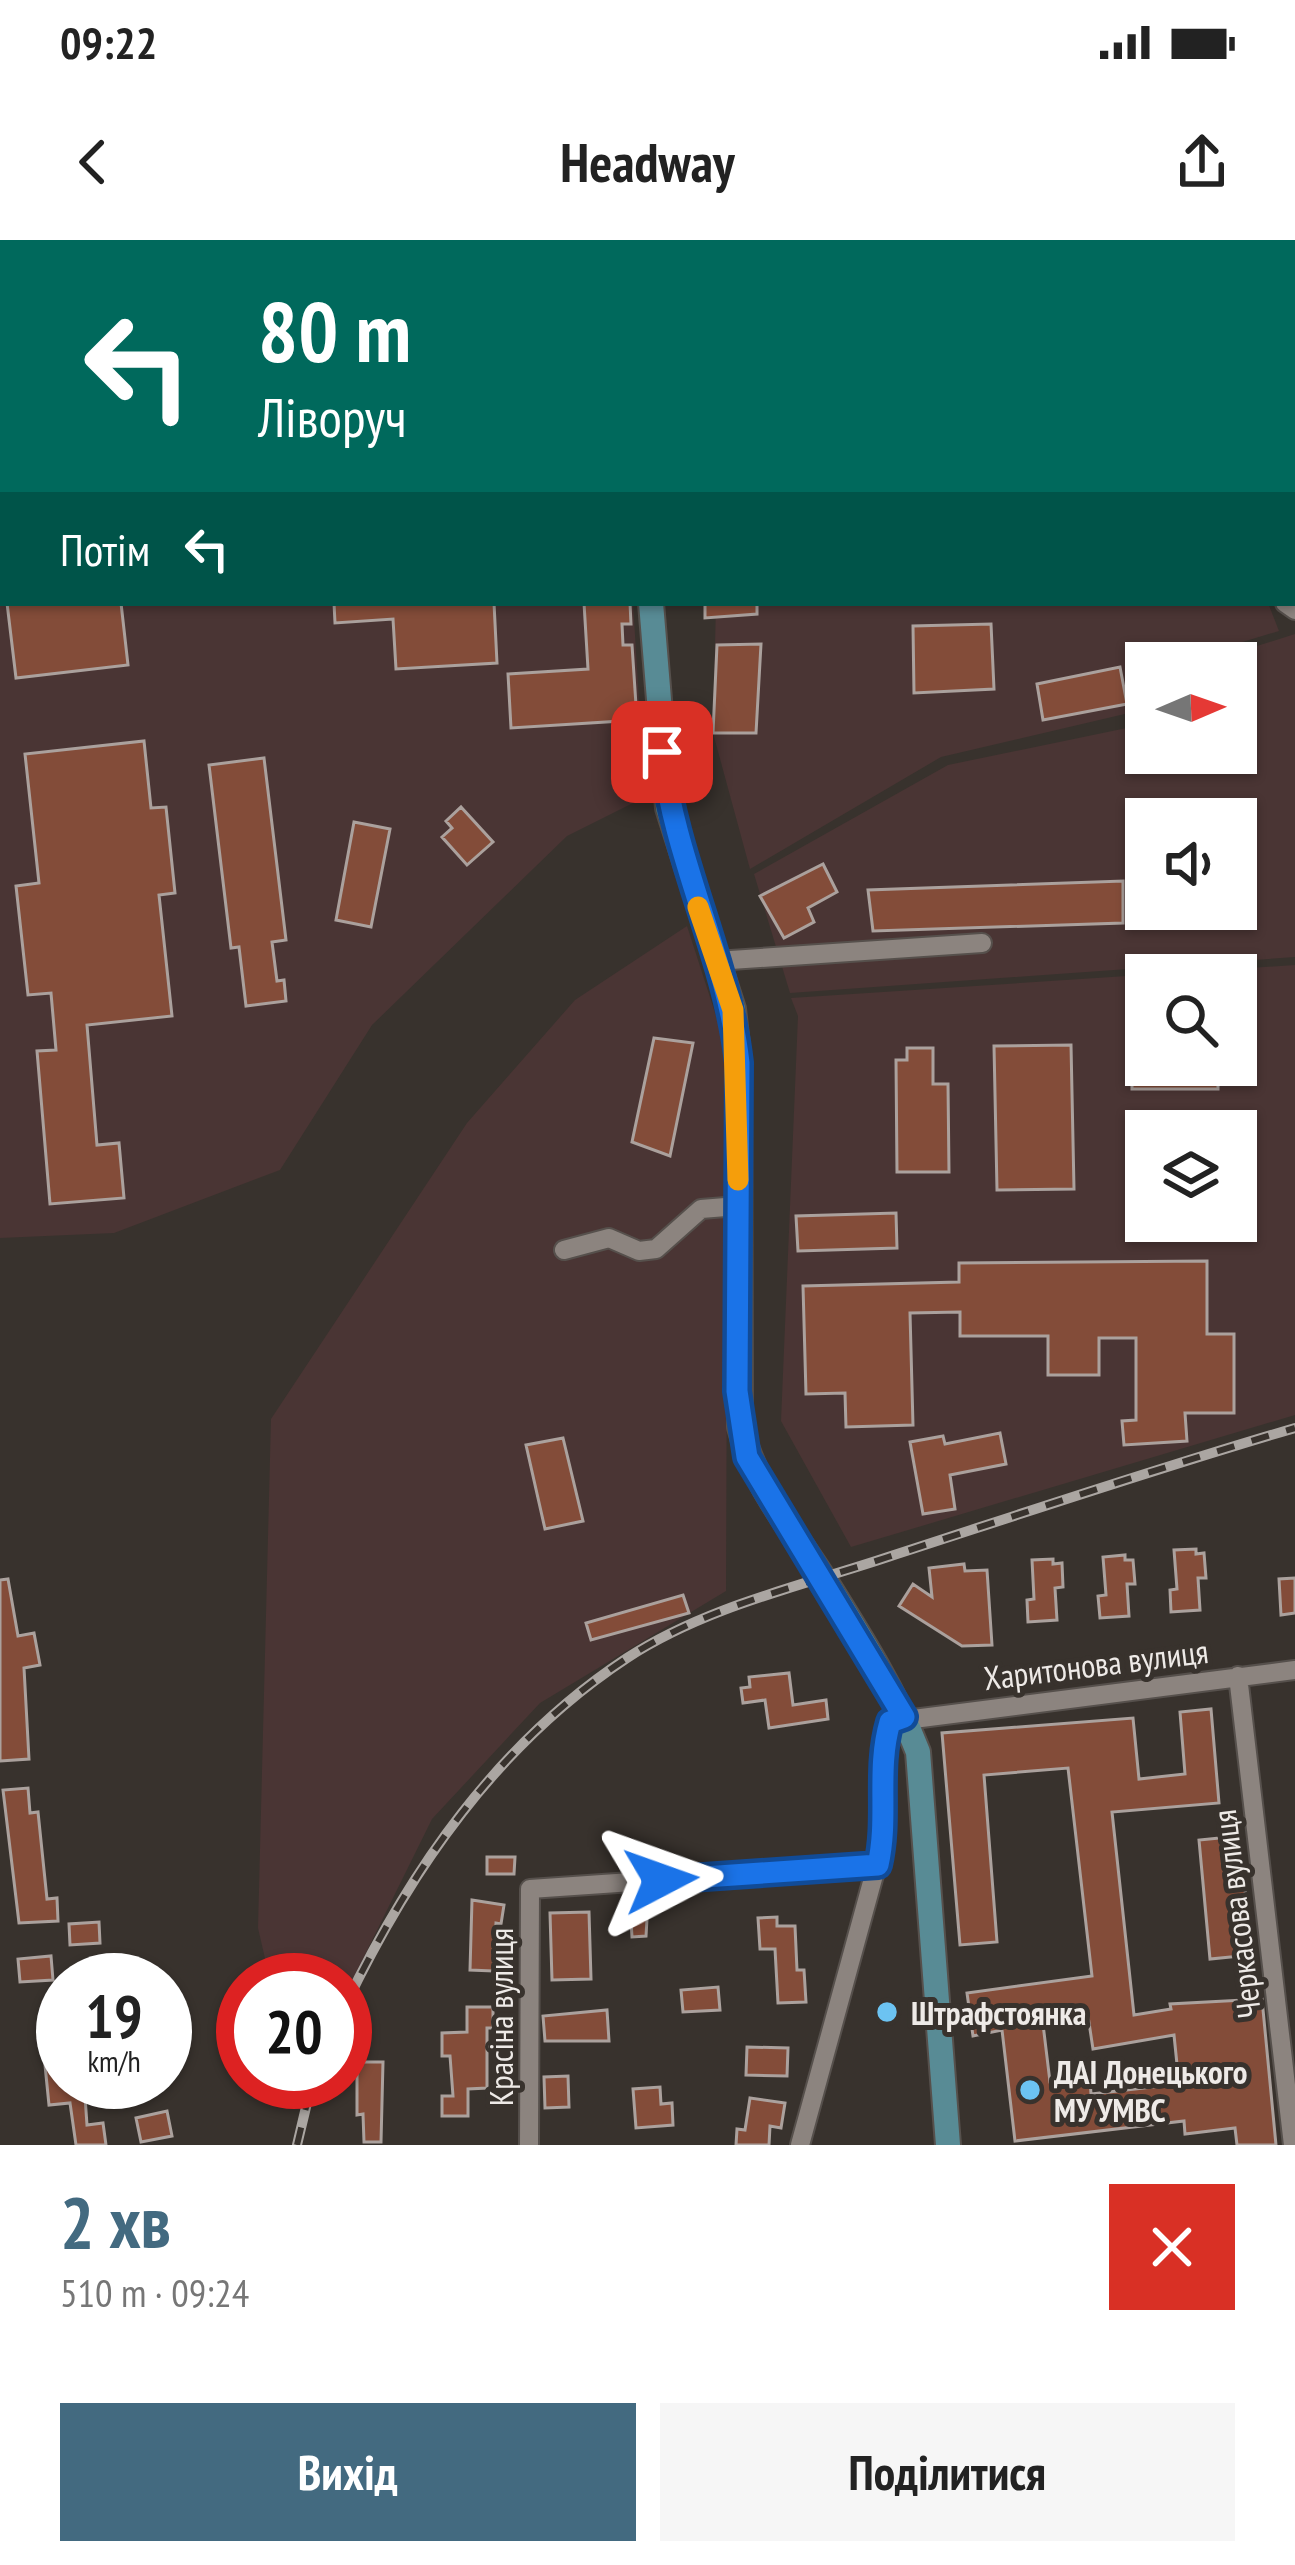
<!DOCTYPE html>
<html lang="uk">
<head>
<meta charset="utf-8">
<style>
	:root { --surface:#fff; --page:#f6f6f6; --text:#222; --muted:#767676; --accent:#436a80 }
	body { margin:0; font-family:"PT Sans Narrow",sans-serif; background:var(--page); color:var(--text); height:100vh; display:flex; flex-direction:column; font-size:45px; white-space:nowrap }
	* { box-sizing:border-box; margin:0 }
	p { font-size:39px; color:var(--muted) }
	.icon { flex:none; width:66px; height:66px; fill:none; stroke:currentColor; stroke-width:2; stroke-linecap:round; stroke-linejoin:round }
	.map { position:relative; height:1905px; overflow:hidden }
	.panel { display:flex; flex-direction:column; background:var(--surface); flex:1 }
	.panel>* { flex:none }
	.banner { position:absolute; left:0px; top:0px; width:1296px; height:366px; box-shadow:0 3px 9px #0004; background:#00695c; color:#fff; overflow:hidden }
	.needle { width:78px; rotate:88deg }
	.tools { position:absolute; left:1125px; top:402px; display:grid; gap:24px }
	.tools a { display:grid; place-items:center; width:132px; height:132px; border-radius:0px; background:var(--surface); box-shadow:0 3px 9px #0004; font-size:60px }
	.speed { position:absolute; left:36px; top:1713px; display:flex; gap:24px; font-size:60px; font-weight:700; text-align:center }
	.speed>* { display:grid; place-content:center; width:156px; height:156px; border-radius:50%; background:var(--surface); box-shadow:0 3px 9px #0004; line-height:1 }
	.speed small { font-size:30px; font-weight:400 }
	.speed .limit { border:18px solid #d22; background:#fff; color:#111 }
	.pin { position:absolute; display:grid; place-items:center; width:102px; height:102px; color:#fff; margin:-51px; border-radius:24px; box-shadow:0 6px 18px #0006 }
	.me { position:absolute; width:132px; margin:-66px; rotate:86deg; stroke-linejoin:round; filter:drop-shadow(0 0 9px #0008) }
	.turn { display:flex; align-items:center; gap:42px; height:252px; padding:0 60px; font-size:54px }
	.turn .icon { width:156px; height:156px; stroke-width:2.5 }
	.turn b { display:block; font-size:84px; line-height:102px }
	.then { display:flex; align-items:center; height:114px; padding:0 60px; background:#0003; gap:24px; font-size:45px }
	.round { display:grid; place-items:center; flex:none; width:126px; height:126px; border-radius:0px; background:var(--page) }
	.headline { display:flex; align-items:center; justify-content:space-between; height:204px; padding:0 60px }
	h1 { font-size:72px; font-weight:700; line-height:90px; color:var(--accent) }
	.button { display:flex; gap:24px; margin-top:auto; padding:24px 60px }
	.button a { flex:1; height:138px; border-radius:0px; background:var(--accent); color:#fff; font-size:48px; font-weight:700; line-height:138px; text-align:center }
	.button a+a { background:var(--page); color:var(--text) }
	.status { display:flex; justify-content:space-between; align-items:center; height:84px; padding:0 60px; background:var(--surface); direction:ltr }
	.status svg { height:33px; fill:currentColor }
	header { display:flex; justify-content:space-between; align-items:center; height:156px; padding:0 60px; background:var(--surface); font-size:54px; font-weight:700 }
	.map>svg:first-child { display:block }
	.industrial { fill:#4a3534; fill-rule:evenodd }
	.medical { fill:#48362e }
	.building { fill:#834c39; stroke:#aba19d; stroke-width:3; fill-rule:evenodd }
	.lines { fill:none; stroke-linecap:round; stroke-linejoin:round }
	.minor-casing { stroke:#56504c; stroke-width:22 }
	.major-casing { stroke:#56504c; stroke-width:28 }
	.minor { stroke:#8c847f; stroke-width:18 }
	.major { stroke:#588b95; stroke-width:24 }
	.rail-casing { stroke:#aba6a2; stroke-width:10 }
	.rail { stroke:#38322d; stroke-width:6; stroke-dasharray:18; stroke-linecap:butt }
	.route-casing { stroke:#114b97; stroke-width:30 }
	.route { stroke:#1a73e8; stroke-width:21 }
	.slow { stroke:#f59e0b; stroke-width:21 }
	.poi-dot { fill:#6cc3f2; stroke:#38322d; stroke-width:4.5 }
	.labels { text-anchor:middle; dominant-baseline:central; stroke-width:10; stroke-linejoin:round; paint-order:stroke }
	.street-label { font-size:33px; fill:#eeeae7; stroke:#38322d }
	.poi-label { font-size:33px; font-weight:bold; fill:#eeeae7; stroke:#38322d; text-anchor:start }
</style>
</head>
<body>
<div class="status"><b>09:22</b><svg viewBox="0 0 49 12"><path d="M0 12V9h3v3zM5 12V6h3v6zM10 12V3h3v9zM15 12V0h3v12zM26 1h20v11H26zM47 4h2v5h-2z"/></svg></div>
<header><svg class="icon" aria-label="back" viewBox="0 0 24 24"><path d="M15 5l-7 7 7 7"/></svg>Headway<svg class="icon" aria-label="share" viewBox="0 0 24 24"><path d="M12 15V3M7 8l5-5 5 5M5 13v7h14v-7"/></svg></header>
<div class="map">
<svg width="1295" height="1905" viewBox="0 0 1295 1905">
	<rect width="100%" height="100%" fill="#38322d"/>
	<path class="industrial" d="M0 0H610L3 3V363H633L645 557 567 596 372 785 280 930 114 993 0 998Z
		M716 363H1268L1279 391 1173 423H1146V469L941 517 750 629 713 493Z
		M1295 394V717L790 753 754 634 948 525 1146 484V513H1236V423H1203ZM1146 579H1236V669H1146Z
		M687 686 728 813 726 1351 540 1463 432 1579 345 1755V1740H270L258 1688 271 1179 467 883 575 760Z
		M1295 725V1175L851 1307 781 1181 798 776 791 758ZM1146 735H1236V825H1146ZM1146 891H1236V981H1146Z"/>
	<path class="medical" d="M680 0H905V3H681Z"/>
	<path class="building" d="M7 363H121L128 425 16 438Z
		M334 363H494L497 423 396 429 393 379 335 383Z
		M584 363H630L631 384H622L623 405H632L637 480 511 488 508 434 588 429Z
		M705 363H757V374L705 378Z
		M991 384 994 449 914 453 913 386Z
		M761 404 756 493H713L717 405Z
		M1120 427 1127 464 1043 480 1037 444Z
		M144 501 151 568 166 567 175 653 159 655 172 776 87 785 97 905 119 903 124 958 50 964 37 811 56 810 51 753 28 755 16 646 39 643 25 514Z
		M264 518 286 700 272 702 277 741 284 740 286 761 246 766 239 707 231 708 209 525Z
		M461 567 493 602 467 625 442 597 452 588 446 581Z
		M354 582 390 589 371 687 336 680Z
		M823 624 837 652 808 668 814 682 784 698 760 656Z
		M1123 641V683L873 691 868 650Z
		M654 798 693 803 670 916 632 902Z
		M1071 805 1074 949 997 950 994 806Z
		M907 808H933V844H948L949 932H897L896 820H907Z
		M1132 812H1146V825H1218V849H1132Z
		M1146 919V941H1130L1129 920Z
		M896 973 897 1008 798 1011 796 976Z
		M1207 1021V1094H1234V1173H1185L1187 1201 1124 1205 1122 1181 1136 1180V1098H1099V1135H1048V1096H960V1072L910 1073 913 1185 846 1187 845 1153 806 1154 803 1046 959 1042V1023Z
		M1000 1193 1006 1224 950 1235 955 1269 923 1274 910 1202 943 1196 945 1204Z
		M563 1198 583 1281 545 1289 526 1205Z
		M1196 1309V1314L1204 1313 1206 1338H1198L1200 1370 1171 1372 1170 1350 1177 1349 1174 1310Z
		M1125 1315V1320H1133L1135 1344H1127L1129 1376 1100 1378 1098 1356 1106 1355 1103 1317Z
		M1053 1319V1324L1062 1323 1063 1347 1055 1348 1057 1380 1028 1382 1027 1360 1034 1359 1032 1320Z
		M964 1324 965 1331 987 1330 992 1405 962 1406 899 1366 913 1344 932 1357 929 1328Z
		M1295 1338V1373L1281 1375 1279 1339Z
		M8 1339 18 1396 34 1393 40 1425 24 1428 29 1519 0 1521V1340Z
		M683 1355 689 1373 591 1400 586 1383Z
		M789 1433 793 1465 826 1460 828 1479 769 1488 765 1460 743 1463 741 1448 750 1447 749 1437Z
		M1211 1469 1219 1563 1112 1572 1134 1775 1171 1769 1170 1764 1262 1759 1276 1905H1237L1235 1888 1185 1894 1184 1881 1015 1901 1002 1790 973 1796 967 1753 1092 1736 1068 1528 984 1535 997 1702 960 1705 942 1493 1133 1478 1139 1539 1185 1534 1180 1472ZM1088 1776 1093 1809 1174 1795 1179 1844 1091 1854 1090 1839 1050 1842 1043 1784Z
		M28 1548 30 1573 38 1572 47 1659 57 1658 58 1681 19 1683 3 1550Z
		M1240 1596 1251 1715 1210 1719 1199 1600Z
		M487 1617H515L514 1634H487Z
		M472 1660 504 1665 501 1684 496 1683 493 1731 470 1730Z
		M648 1662 646 1696 632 1697 630 1664Z
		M589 1672 591 1739 552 1740 550 1673Z
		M777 1677V1686H795L797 1730H804L806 1762 778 1763 775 1709H760L758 1678Z
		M99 1682 100 1703 70 1705 69 1684Z
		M51 1716 53 1740 20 1742 18 1719Z
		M718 1747 720 1770 683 1772 681 1750Z
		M467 1767H493V1788H487V1848L468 1849V1876H442V1856H453L450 1816H442V1793L467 1792Z
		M607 1770 609 1801H545L543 1776Z
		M63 1803V1842H84L87 1885 103 1883 106 1905H76L70 1863 49 1865 43 1805Z
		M747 1807 788 1808 787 1836 746 1835Z
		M357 1822H383L381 1902H364L363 1874 357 1875Z
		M568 1836 569 1867 545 1868 544 1837Z
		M660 1847 661 1864 672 1863 673 1885 636 1888 633 1849Z
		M750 1858 785 1863 781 1888 770 1886 769 1905H736L737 1889 745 1890Z
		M167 1871 172 1896 141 1902 136 1878Z"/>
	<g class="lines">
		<defs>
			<path id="minor" d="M925 0V3
				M1084 0 1087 3
				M1293 19H1295
				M1293 271 1295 270
				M1285 363 1295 370
				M716 721 982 703
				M564 1010 609 998 639 1011 656 1009 701 969 738 966
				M1238 1436 1293 1905
				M529 1905 530 1649 878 1625
				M800 1905 883 1602 880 1518 890 1482 1295 1430"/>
			<path id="major" d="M624 0 625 3
				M651 363 668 568 733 769 739 823 740 1187C755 1247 792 1289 825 1341 859 1395 895 1452 918 1512L948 1905"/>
		</defs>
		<use href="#minor" class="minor-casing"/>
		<use href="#major" class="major-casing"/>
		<use href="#minor" class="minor"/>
		<use href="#major" class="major"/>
		<defs>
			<path id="rail" d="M345 1766C410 1630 498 1503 627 1418 705 1367 801 1346 888 1317 1024 1273 1158 1228 1295 1188
				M297 1905 312 1842"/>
		</defs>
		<use href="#rail" class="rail-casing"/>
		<use href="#rail" class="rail"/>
	</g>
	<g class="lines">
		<defs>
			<path id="route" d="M661 1640 878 1625C889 1577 876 1530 890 1482L904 1477 747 1217 737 1151 739 823C727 716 674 620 662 512"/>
		</defs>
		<use href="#route" class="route-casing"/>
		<use href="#route" class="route"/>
		<path class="slow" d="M698 667 733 770 738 940"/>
	</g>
	<g class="poi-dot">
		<circle cx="887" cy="1772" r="12"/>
		<circle cx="1030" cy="1850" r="12"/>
	</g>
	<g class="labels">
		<g class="street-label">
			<text transform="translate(1096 1424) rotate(-7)">Харитонова вулиця</text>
			<text transform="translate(1236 1674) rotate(-97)">Черкасова вулиця</text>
			<text transform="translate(500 1777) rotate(-90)">Красіна вулиця</text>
		</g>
		<g class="poi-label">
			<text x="911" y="1772">Штрафстоянка</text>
			<text x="1054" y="1831">ДАІ Донецького<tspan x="1054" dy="38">МУ УМВС</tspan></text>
		</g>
	</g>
</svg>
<div class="tools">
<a><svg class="needle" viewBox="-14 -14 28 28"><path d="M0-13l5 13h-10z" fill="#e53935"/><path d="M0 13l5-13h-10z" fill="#767676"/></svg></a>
<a><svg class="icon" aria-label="sound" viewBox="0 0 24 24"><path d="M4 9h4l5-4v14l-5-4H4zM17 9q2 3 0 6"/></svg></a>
<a><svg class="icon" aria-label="search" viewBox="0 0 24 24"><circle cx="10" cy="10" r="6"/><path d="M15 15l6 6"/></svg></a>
<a><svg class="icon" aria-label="layers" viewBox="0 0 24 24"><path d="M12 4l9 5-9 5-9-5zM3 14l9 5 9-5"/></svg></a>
</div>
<div class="speed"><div>19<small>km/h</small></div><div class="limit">20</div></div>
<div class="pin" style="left:662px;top:512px;background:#d93025"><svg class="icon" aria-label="arrive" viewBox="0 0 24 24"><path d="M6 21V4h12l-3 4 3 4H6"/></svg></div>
<svg class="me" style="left:661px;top:1640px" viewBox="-20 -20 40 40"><path d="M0-17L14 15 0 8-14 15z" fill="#1a73e8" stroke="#fff" stroke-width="4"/></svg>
<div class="banner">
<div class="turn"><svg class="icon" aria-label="left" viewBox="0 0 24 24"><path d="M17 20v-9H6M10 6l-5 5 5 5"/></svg><div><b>80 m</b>Ліворуч</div></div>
<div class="then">Потім<svg class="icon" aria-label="left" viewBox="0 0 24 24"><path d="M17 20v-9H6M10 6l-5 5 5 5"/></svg></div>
</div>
</div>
<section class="panel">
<div class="headline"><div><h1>2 хв</h1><p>510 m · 09:24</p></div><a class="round" style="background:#d93025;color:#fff"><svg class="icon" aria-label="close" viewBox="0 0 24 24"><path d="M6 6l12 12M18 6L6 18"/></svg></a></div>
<div class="button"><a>Вихід</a><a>Поділитися</a></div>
</section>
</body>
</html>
